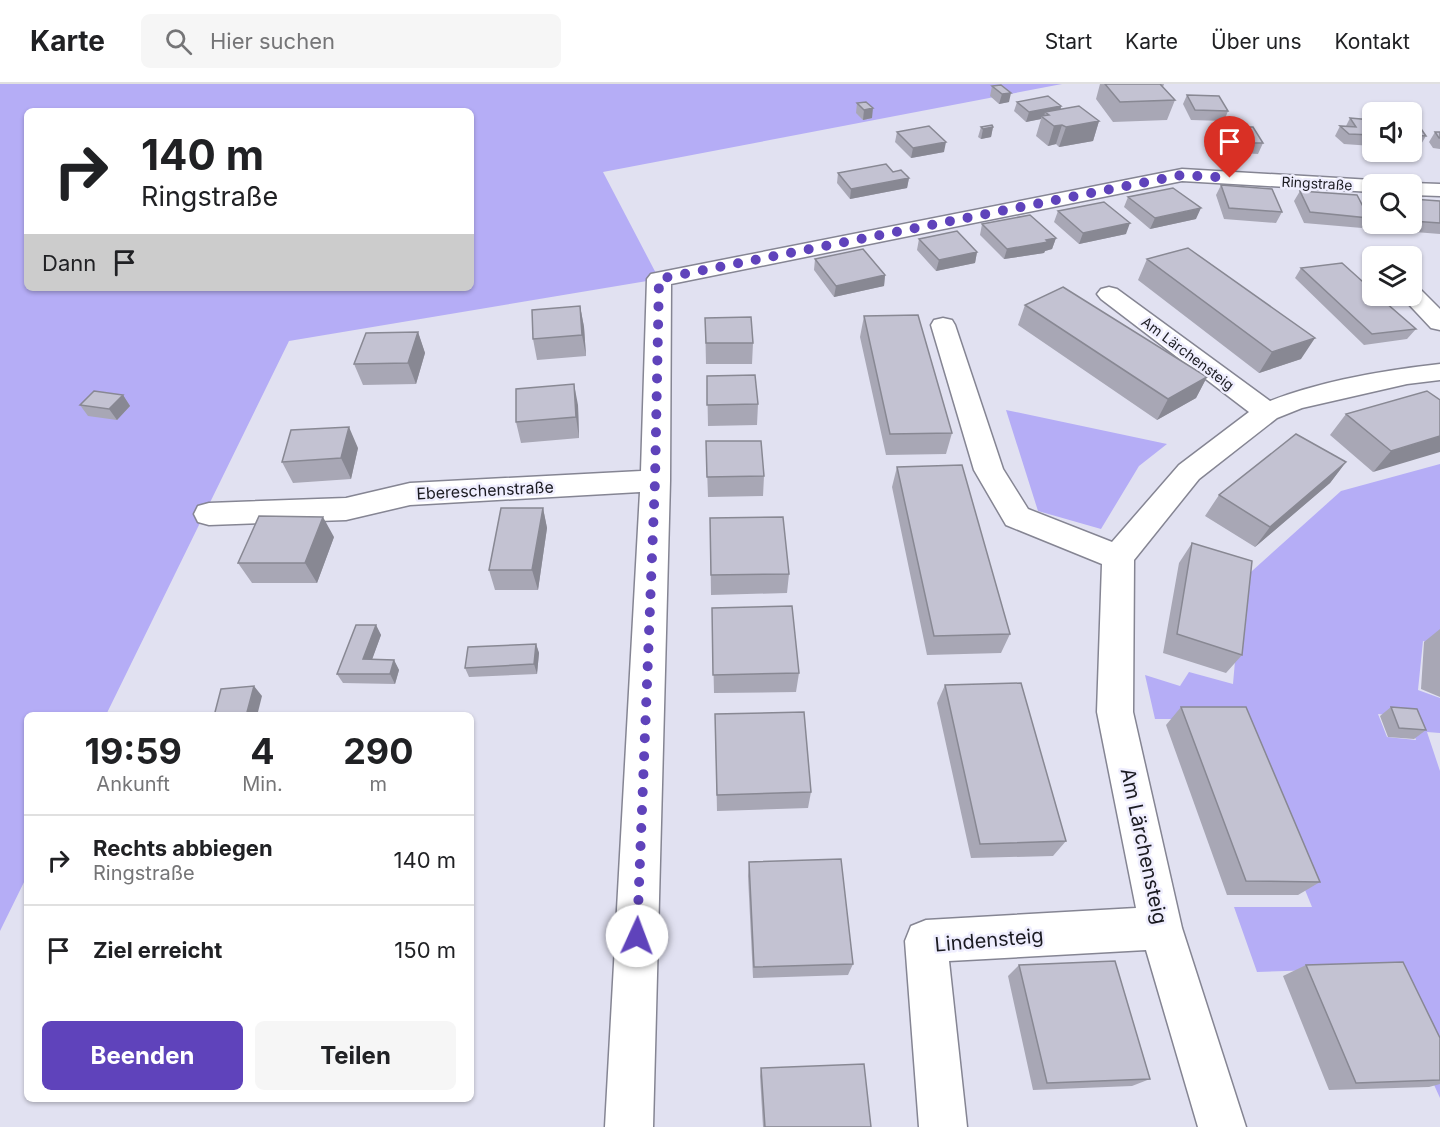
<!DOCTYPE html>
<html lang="de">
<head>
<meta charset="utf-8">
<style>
	:root { --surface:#fff; --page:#f6f6f6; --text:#202124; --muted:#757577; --line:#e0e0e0; --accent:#5f43bb }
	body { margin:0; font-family:Inter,sans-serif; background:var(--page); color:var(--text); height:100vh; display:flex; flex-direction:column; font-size:22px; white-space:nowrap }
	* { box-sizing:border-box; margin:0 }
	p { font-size:20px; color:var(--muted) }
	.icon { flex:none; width:33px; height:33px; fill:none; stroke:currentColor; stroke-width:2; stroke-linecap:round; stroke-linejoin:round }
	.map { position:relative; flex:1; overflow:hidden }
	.details { position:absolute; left:24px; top:628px; width:450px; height:390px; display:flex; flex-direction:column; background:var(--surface); border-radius:9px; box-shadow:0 2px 4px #0004 }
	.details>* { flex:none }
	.banner { position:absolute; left:24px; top:24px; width:450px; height:183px; border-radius:9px; box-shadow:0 2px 4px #0004; background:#fff; color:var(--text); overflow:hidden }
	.tools { position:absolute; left:1362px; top:18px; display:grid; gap:12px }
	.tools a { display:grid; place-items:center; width:60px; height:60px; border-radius:9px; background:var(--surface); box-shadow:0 2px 4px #0004; font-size:30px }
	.pin { position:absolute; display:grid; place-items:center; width:51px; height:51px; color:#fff; margin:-62px -26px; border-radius:50% 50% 50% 0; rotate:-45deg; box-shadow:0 0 6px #0007 }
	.pin .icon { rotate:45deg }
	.me { position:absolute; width:66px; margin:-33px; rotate:2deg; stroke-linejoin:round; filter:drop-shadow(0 0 4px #0008) }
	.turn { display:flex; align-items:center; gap:21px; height:126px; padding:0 18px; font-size:27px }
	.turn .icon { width:78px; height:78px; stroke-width:2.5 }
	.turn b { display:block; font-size:42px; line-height:51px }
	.then { display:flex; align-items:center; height:57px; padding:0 18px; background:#0003; gap:12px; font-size:22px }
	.eta { display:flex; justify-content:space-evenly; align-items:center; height:102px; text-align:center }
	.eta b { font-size:36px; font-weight:700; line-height:42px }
	.action { display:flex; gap:12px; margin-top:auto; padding:12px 18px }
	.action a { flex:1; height:69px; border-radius:9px; background:var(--accent); color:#fff; font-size:24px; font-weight:700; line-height:69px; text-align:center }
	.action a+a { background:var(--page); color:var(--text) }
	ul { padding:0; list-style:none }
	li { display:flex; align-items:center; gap:18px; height:90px; padding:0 18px; border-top:2px solid var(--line) }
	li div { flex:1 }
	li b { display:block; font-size:22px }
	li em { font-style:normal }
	header { display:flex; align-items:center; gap:36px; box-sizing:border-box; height:84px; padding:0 30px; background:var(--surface); border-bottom:2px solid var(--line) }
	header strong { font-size:28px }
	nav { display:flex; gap:33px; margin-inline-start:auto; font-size:21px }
	.search { width:420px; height:54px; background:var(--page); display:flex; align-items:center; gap:15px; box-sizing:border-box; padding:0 21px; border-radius:9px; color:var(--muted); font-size:22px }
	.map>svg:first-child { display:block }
	.green { fill:#b5adf6; fill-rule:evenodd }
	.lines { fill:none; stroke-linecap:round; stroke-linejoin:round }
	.street-casing { stroke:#858593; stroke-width:3 }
	.street { fill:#fff; fill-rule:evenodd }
	.wall { fill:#a8a7b5 }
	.shaded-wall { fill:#888893 }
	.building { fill:#c3c2d2; stroke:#888893; stroke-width:1.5 }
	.route { stroke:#5f43bb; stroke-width:10; stroke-dasharray:0 18 }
	.labels { text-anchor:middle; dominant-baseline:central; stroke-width:5; stroke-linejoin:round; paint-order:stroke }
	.far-street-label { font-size:14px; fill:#1b1b21; stroke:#efeefe }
	.street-label { font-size:16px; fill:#1b1b21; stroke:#efeefe }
	.near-street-label { font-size:20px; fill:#1b1b21; stroke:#efeefe }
</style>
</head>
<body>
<header>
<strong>Karte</strong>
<div class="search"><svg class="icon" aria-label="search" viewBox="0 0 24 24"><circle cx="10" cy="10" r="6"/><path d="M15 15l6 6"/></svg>Hier suchen</div>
<nav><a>Start</a><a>Karte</a><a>Über uns</a><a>Kontakt</a></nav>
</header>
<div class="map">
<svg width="1440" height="1043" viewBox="0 0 1440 1043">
	<rect width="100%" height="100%" fill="#e1e1f1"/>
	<path class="green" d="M0 0H1062L603 88 659 195 289 257 106 631 27 632V792L0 847ZM27 27H471V204H27Z
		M1006 326 1167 360 1139 382 1101 445 1038 427Z
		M1440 380V563L1423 557 1418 606 1440 614V649L1427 648 1440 687V1014L1381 884 1257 888 1234 823H1312L1235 635H1155L1145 591 1180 602 1189 588 1233 600 1242 496 1341 407ZM1378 630 1407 633 1416 656 1387 653Z"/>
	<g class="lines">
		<defs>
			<path id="street" d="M1182 85 1372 96 1381 100H1372V108L1182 97 671 200 670 397 653 1043H605L640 408 410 421 346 436 209 441 198 438 194 430 198 422 209 419 346 414 410 399 641 387 647 195 651 190Z
				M1412 99 1440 100V112L1412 111V100H1405Z
				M1109 203 1117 205 1270 317C1321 297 1386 286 1440 280V296L1407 300 1302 324 1277 334 1199 395 1134 476 1133 628 1182 844 1246 1043H1198L1146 866 949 877 967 1043H919L905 857 911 842 926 836 1136 824 1097 628 1102 480 1006 441 974 386 931 241 934 236 943 234 952 236 955 241 1003 385 1028 425 1112 458 1179 381 1249 328 1101 215 1097 210 1101 205Z
				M1412 203 1420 205 1440 225V246L1431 244 1401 212H1412Z"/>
		</defs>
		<use href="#street" class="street-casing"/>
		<use href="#street" class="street"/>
	</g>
	<path class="wall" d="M1100 0H1164L1163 3 1175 16 1167 36 1113 38 1096 15Z
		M1001 1 1009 18 999 20 990 12 992 2Z
		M1187 11 1228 27 1224 37 1191 36 1183 20Z
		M1017 18 1061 22V25L1099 37 1093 57 1059 63 1056 60 1048 62 1036 52 1041 35 1026 38 1014 27Z
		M857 19 872 34 863 36 856 29Z
		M1350 34 1372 36V62L1344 60 1335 52 1340 42H1346Z
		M1412 36 1426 52 1420 62 1412 61Z
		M981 43H993L991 53 981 55 978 53Z
		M1237 43 1263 59 1258 70 1241 69 1232 53Z
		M897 48 944 68 911 74 895 58Z
		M1435 48H1440V65L1433 64 1429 58Z
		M893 88 909 94 907 104 850 115 837 99 838 89Z
		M1221 101 1282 128 1276 139 1224 135 1216 111Z
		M1300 107 1369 134 1362 144 1304 139 1294 117Z
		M1128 113 1196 135 1150 145 1124 123Z
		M1412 115 1440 117V150L1390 146 1387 140H1412Z
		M1058 127 1126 150 1079 160 1054 138Z
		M982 140 1056 154 1052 165 1045 167 1044 169 1004 175 980 151Z
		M919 155 977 168 975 179 936 187 917 166Z
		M815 175 885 191 884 202 834 213 814 186Z
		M1147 175 1301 275 1259 289 1138 196Z
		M1301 184 1416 245 1407 255 1364 261 1295 194Z
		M1025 221 1207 293 1196 314 1157 336 1018 241Z
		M580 222 584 243 586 272 537 276 533 255Z
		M864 232 952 349 946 370 886 371 860 253Z
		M705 234 753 259 752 280H706Z
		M418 248 425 269 416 300 363 301 354 280Z
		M707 292 758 320 757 341 708 342Z
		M123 311 130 322 117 336 88 332 80 321Z
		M1440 316 1373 388 1330 351 1346 330Z
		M578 321 579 354 521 359 516 338Z
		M706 357 764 392 763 412 708 413Z
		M358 364 351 395 293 399 282 378Z
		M1346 378 1330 399 1255 463 1205 432 1219 411Z
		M897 383 1010 550 1001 569 927 571 892 403Z
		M543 424 547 444 538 506H495L489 486Z
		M710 434 789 490 787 509 711 511Z
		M334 453 317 499H252L238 479Z
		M1192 459 1242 571 1226 589 1163 569 1179 479Z
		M712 524 799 589 796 608 714 609Z
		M376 541 381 551 372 575 394 576 399 586 395 600 343 599 337 590Z
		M1440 545V613L1421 605 1424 558Z
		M536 560 539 569 537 590 469 593 465 584Z
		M945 601 1066 757 1053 772 971 774 937 619Z
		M1181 623 1320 798 1298 811H1227L1166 641Z
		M1391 623 1426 646 1414 655 1388 653 1380 632Z
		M715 630 811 708 808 724 717 727Z
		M749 778 853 880 848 891 753 894 748 792Z
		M1019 881 1150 995 1132 1002 1033 1006 1008 892Z
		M1306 881 1440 954V1000L1429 1003 1329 1006 1283 892Z
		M761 984 871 1043H763L760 992Z"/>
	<path class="shaded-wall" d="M1011 9 1009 18 999 20 1002 10Z
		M1061 22 1059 32 1049 31 1045 28 1044 34 1041 32V35L1026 38 1029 28Z
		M873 24 872 34 863 36 864 26Z
		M1099 37 1093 57 1059 63 1066 43Z
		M1062 41 1056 60 1048 62 1054 42Z
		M993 43 991 53 981 55 983 45Z
		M946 58 944 68 911 74 913 64Z
		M909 94 907 104 850 115 851 105Z
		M1201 124 1196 135 1150 145 1155 134Z
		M1130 139 1126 150 1079 160 1083 149Z
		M1056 154 1052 165 1045 167 1044 169 1004 175 1007 165Z
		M977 168 975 179 936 187 939 176Z
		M885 191 884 202 834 213 836 202Z
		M580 222 584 243 586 272 582 251Z
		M418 248 425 269 416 300 408 279Z
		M1315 254 1301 275 1259 289 1272 268Z
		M1207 293 1196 314 1157 336 1168 315Z
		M574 300 578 321 579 354 576 333Z
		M123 311 130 322 117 336 109 325Z
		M349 343 358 364 351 395 341 374Z
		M1440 352V368L1373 388 1391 367Z
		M1346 378 1330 399 1255 463 1270 443Z
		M543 424 547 444 538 506 532 486Z
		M323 433 334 453 317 499 305 479Z
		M376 541 381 551 369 584 363 575Z
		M536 560 539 569 537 590 534 580Z
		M394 576 399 586 395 600 390 590Z
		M254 602 262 612 257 632H246Z"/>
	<path class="building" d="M1105 0H1160L1175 16 1120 18Z
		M1001 1 1011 9 1002 10 992 2Z
		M1187 11 1219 12 1228 27 1195 26Z
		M1048 12 1061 22 1029 28 1017 18Z
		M866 18 873 24 864 26 857 19Z
		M1079 22 1099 37 1066 43 1062 41 1054 42 1041 32 1049 31 1045 28Z
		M1350 34 1372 36V51L1349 50 1340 42 1356 43Z
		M1412 36H1415L1426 52 1412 51Z
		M992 41 993 43 983 45 981 43Z
		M929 42 946 58 913 64 897 48Z
		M1237 43H1253L1263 59H1246Z
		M1435 48H1440V54H1439Z
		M886 80 893 88 901 86 909 94 851 105 838 89Z
		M1221 101 1272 105 1282 128 1229 124Z
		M1173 104 1201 124 1155 134 1128 113Z
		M1300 107 1357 111 1369 134 1310 128Z
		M1412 115 1440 117V139L1412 137Z
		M1104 118 1130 139 1083 149 1058 127Z
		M1030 131 1056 154 1046 156 1048 158 1007 165 982 140Z
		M957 147 977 168 939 176 919 155Z
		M1188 164 1315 254 1272 268 1147 175Z
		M863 165 885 191 836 202 815 175Z
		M1342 179 1372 206V212H1378L1416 245 1372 250 1301 184Z
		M1063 203 1207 293 1168 315 1025 221Z
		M580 222 582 251 533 255 532 226Z
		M918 231 952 349 890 350 864 232Z
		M751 233 753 259H706L705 234Z
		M418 248 408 279 354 280 366 249Z
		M755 291 758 320 707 321V292Z
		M574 300 576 333 516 338V305Z
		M94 307 123 311 109 325 80 321Z
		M1427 307 1440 316V352L1391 367 1346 330Z
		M349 343 341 374 282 378 291 346Z
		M1296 350 1346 378 1270 443 1219 411Z
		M706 357H761L764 392 707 393Z
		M962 381 1010 550 934 552 897 383Z
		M501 424H543L532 486H489Z
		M259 432 323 433 305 479H238Z
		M783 433 789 490 711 491 710 434Z
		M1192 459 1252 477 1242 571 1177 550Z
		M792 522 799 589 713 591 712 524Z
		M356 541H376L363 575 394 576 390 590H337Z
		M536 560 534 580 465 584 468 563Z
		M1021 599 1066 757 980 760 945 601Z
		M254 602 246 632H214L221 605Z
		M1181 623H1246L1320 798 1246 797Z
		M1391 623 1417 625 1426 646 1399 644Z
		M804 628 811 708 717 711 715 630Z
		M841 775 853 880 754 883 749 778Z
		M1115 877 1150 995 1047 999 1019 881Z
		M1403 878 1440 954V996L1356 999 1306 881Z
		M864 980 871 1043H765L761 984Z"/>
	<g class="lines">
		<path class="route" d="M637 852 655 397 659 195 1182 91 1230 94"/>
	</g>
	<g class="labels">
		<g class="far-street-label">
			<text transform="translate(1317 99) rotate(3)">Ringstraße</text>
			<text transform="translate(1188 269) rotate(37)">Am Lärchensteig</text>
		</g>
		<g class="street-label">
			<text transform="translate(485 406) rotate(-3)">Ebereschenstraße</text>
		</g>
		<g class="near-street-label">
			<text transform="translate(1144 762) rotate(78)">Am Lärchensteig</text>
			<text transform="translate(989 856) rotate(-5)">Lindensteig</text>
		</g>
	</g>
</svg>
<div class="tools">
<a><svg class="icon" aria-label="sound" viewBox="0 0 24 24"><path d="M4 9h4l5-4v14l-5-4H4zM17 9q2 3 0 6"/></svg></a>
<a><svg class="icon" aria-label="search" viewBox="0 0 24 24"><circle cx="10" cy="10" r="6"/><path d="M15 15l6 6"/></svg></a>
<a><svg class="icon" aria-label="layers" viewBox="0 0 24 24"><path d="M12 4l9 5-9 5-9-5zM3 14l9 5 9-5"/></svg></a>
</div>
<div class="pin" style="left:1230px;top:94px;background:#d93025"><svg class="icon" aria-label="arrive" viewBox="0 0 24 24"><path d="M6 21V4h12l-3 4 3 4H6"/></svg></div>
<svg class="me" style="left:637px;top:852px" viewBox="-20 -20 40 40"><circle r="19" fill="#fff"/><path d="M0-13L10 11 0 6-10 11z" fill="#5f43bb"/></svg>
<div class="banner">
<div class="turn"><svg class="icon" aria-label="right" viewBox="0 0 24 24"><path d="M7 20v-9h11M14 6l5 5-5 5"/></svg><div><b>140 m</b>Ringstraße</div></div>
<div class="then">Dann<svg class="icon" aria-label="arrive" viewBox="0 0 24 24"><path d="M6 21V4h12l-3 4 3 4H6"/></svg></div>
</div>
<section class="details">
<div class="eta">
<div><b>19:59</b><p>Ankunft</p></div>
<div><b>4</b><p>Min.</p></div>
<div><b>290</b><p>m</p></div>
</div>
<ul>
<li><svg class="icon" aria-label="right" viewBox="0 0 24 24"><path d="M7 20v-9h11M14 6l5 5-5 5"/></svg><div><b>Rechts abbiegen</b><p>Ringstraße</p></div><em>140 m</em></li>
<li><svg class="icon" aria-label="arrive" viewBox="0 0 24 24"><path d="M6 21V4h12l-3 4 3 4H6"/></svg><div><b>Ziel erreicht</b></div><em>150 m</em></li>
</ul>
<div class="action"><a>Beenden</a><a>Teilen</a></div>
</section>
</div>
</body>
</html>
